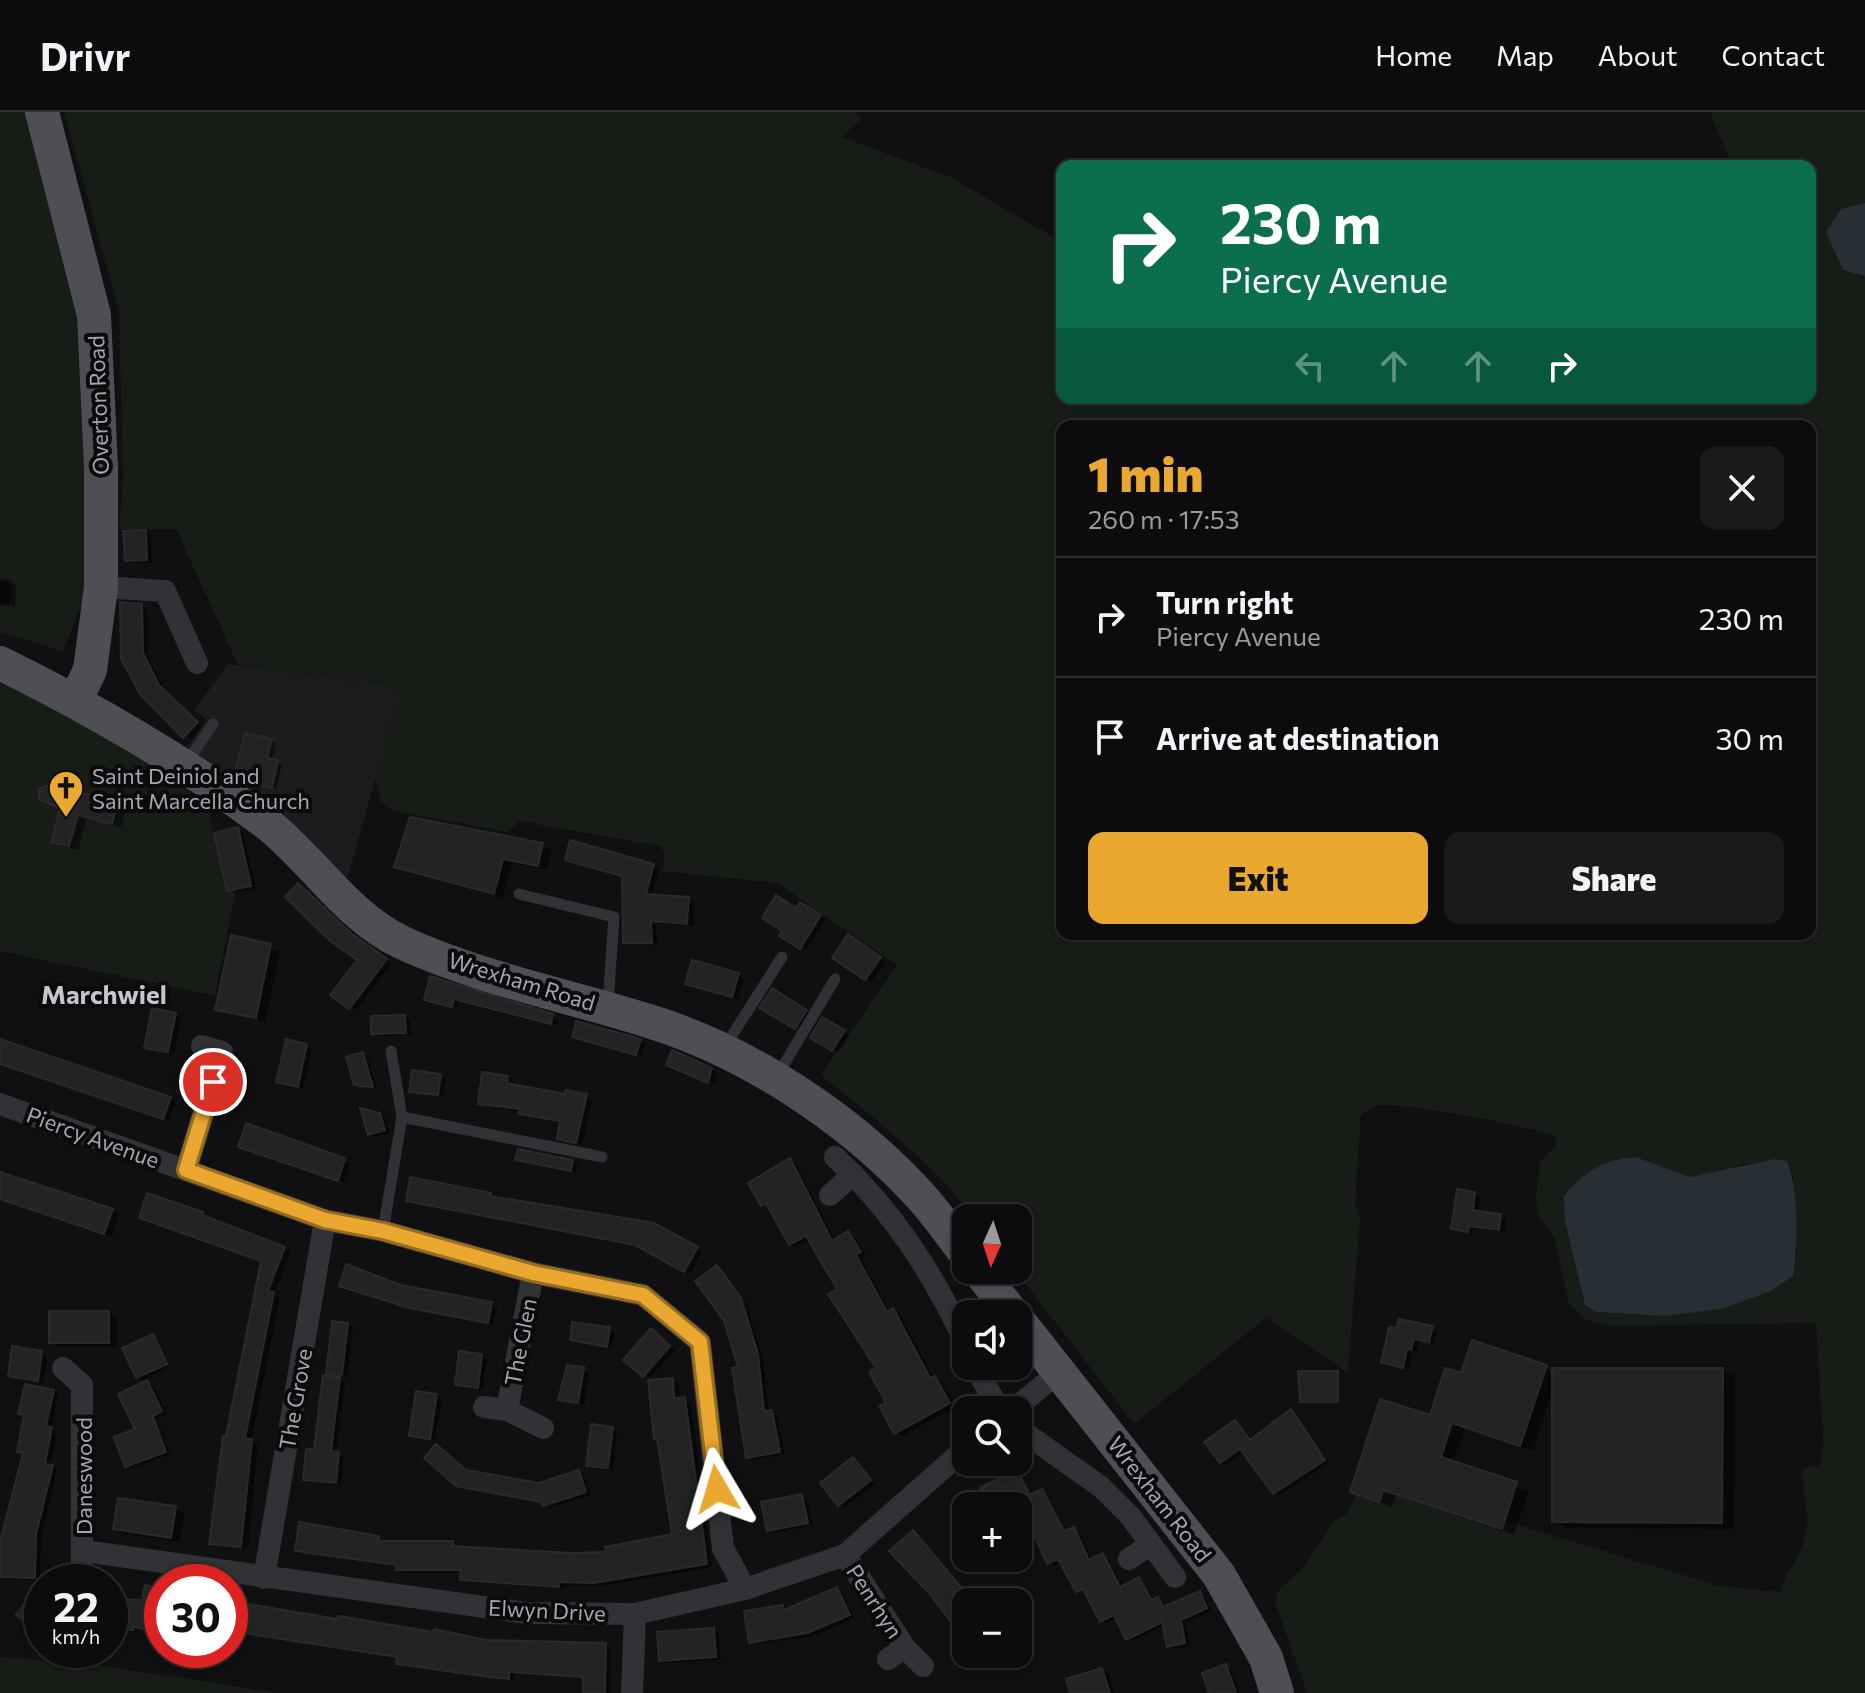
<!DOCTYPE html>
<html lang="en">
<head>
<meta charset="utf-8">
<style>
	:root { --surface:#0c0c0e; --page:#1a1a1c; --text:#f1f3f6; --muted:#9a9b9e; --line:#2c2c2e; --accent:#eaa830 }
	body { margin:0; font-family:Commissioner,sans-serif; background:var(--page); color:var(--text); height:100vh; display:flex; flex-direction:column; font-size:30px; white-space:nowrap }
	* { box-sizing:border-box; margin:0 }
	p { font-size:26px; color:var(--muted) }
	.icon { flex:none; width:44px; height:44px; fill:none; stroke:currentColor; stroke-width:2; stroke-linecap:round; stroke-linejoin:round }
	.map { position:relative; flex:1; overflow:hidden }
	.panel { position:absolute; left:1056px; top:308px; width:760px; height:520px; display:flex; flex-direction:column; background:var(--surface); border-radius:16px; box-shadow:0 2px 6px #0004,0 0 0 2px var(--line) }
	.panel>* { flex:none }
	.banner { position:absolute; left:1056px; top:48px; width:760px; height:244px; border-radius:16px; box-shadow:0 2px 6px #0004,0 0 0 2px var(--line); background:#0b6e4f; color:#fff; overflow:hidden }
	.needle { width:52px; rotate:183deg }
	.buttons { position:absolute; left:952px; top:1092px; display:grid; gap:16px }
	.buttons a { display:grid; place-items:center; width:80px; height:80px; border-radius:16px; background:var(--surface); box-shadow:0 2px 6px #0004,0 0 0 2px var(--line); font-size:40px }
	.speed { position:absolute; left:24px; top:1452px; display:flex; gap:16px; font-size:40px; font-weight:700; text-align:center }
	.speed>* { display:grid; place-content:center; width:104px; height:104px; border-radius:50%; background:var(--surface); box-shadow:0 2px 6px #0004,0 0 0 2px var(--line); line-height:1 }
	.speed small { font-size:20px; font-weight:400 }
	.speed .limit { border:12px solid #d22; background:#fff; color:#111 }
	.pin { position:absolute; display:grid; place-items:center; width:68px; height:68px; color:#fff; margin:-34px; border:4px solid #fff; border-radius:50%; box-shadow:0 2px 8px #0007 }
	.me { position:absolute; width:88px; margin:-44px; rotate:353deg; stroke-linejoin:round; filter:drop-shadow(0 0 6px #0008) }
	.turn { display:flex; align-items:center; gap:28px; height:168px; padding:0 32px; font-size:36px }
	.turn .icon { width:104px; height:104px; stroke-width:2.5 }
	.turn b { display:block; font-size:56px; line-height:68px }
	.lanes { display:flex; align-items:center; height:76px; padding:0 32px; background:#0003; justify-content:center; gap:40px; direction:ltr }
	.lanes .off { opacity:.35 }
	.round { display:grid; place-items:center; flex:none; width:84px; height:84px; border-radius:16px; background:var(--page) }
	.head { display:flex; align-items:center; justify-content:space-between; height:136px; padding:0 32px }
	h1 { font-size:48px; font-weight:800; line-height:60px; color:var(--accent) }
	.cta { display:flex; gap:16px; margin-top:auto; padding:16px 32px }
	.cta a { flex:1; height:92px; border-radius:16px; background:var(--accent); color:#111; font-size:32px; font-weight:800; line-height:92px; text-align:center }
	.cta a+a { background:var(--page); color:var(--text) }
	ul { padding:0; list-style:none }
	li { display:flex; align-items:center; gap:24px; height:120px; padding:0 32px; border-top:2px solid var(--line) }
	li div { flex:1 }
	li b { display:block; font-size:30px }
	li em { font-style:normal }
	header { display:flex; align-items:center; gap:48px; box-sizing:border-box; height:112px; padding:0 40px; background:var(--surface); border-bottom:2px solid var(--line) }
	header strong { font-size:38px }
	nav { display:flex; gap:44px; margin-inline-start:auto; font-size:28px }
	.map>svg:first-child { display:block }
	.built { fill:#1c1c1e }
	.green { fill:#171c17; fill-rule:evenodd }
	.water { fill:#272f34 }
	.shadow { fill:#0007 }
	.building { fill:#232325; stroke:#2a2a2d; stroke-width:2 }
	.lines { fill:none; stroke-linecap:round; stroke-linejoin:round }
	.service { stroke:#313236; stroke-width:11 }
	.minor { stroke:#313236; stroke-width:22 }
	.primary { stroke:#4d4f55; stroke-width:34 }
	.route-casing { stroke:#986d1f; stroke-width:20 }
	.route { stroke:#eaa830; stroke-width:14 }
	.labels { text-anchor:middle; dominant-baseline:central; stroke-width:8; stroke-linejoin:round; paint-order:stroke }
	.street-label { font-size:22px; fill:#a2a7b2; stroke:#0b0b0c }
	.poi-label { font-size:22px; fill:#a2a7b2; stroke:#0b0b0c; text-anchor:start }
	.quarter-label { font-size:26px; font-weight:bold; fill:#c3c6ce; stroke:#0b0b0c }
</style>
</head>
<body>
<header>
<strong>Drivr</strong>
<nav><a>Home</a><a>Map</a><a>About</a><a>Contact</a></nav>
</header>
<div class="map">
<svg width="1865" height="1581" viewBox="0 0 1865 1581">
	<rect width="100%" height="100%" fill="#101012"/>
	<path class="built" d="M228 552 401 575 347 768 185 638 207 608 194 598Z"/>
	<path class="green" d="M0 0H31L79 175 94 460 63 539 0 520V491H10L11 468 0 467Z
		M64 0H855L862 6 842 25 950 65 1062 130V286H1810V54H1732L1710 0H1865V91L1841 97 1843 158 1865 164V1581H1307L1275 1490 1278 1479 1303 1456 1334 1409 1347 1402 1356 1382 1379 1390 1383 1378 1498 1416 1501 1421 1504 1409 1720 1474 1781 1480C1784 1462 1796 1452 1802 1435 1811 1411 1804 1383 1802 1359L1810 1354 1820 1356 1823 1326 1816 1211 1609 1214 1585 1207 1569 1192 1554 1125 1538 1104 1536 1087 1540 1050 1557 1032 1555 1024C1533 1015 1396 988 1377 994 1371 996 1365 1001 1361 1003L1355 1092 1360 1106 1348 1260 1266 1206 1134 1312 1015 1158H1018V1106H975C931 1050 876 1008 821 963L897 853 777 771 662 759 665 741 659 734 519 709 508 720 394 699 381 689 375 667 400 575 238 553 176 417H119L123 365 119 199ZM1062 314H1810V822H1062ZM1636 1045 1689 1065 1714 1062 1744 1052 1787 1049 1793 1062 1797 1144 1745 1187 1721 1197 1665 1204 1596 1200 1585 1193 1577 1155Z
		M0 572 53 589 184 671 194 688 207 691 227 778 236 777 215 884 0 839Z
		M0 1545 83 1551 281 1581H0Z"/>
	<path class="water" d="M1865 91V164L1843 158 1826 120 1841 97Z
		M1636 1045 1690 1065 1775 1047 1787 1049C1799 1076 1798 1135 1793 1164L1771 1179 1721 1197 1665 1204 1596 1200 1585 1193 1565 1109 1564 1084C1587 1058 1601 1048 1636 1045Z"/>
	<path class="shadow" d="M145 420 151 423 152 451H132L127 448Z
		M0 469 16 472 15 494 0 493Z
		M142 494 147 497 148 545 165 578 202 614 190 627 142 583Z
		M271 629 276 632 272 649 282 653 276 677 250 671 236 662Z
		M43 677H65L117 691 126 696 121 715 87 706 78 738 62 734 53 729 61 697 42 688Z
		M238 717 243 721 256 776 235 781 229 778Z
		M572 731 659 757 651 784 694 790 693 814 656 811 657 833 625 830 624 764 567 747Z
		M542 733 551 738 547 758 512 751 503 786 397 754Z
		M299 773 391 852 356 898 350 895 360 848Z
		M800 793 825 807 806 838 782 824Z
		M232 826 280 839 265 910 217 897Z
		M854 828 885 850 871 870 835 845Z
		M694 850 744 866 738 887 693 874Z
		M432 866 553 904 558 908 557 913 459 889 457 896 432 890 426 887Z
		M773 879 811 902 802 918 762 896Z
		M175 902 181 906 174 942 146 935Z
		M405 905 410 908 411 923 379 924 373 921Z
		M823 908 849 923 839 940 813 925Z
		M574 924 640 929 645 932 642 944Z
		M0 929 170 987 175 990 169 1008 0 952Z
		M307 934 312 937 303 977 279 969Z
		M363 943 368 946 377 977 355 972Z
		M674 955 712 957 717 961 714 972Z
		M440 964 446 968 443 985 411 979Z
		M508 966 513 969V974L592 987 582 1033 559 1026 562 1011 480 991Z
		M380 1003 386 1006 390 1021 375 1025 370 1021Z
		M247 1013 350 1051 344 1070 246 1037Z
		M518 1047 572 1050 578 1053 576 1061Z
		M790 1049 796 1052 835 1129 848 1122 855 1125 866 1144 861 1147 890 1200 900 1202 934 1267 942 1270 956 1295 902 1324 896 1320 879 1257 840 1178 810 1128 797 1135 790 1132 769 1096 763 1092Z
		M0 1061 112 1098 119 1102 112 1125 0 1086Z
		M490 1082 653 1113 702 1139 690 1162 643 1136 408 1088Z
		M1475 1082 1480 1085 1478 1101 1506 1107 1505 1120 1474 1116 1473 1121 1453 1116Z
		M148 1084 203 1102 208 1108 291 1140 274 1183 280 1186 251 1329 258 1333 248 1437 212 1431 227 1326 263 1150Z
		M347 1155 401 1172 491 1192 497 1195 493 1213 416 1198 347 1176Z
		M718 1155 746 1191 763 1246 769 1301 777 1303 785 1342 754 1348 748 1345 740 1257Z
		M108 1201 117 1206V1235H60L51 1230Z
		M348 1213 353 1216 347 1265 333 1263 328 1260Z
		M1432 1216 1437 1219 1434 1232 1419 1229 1417 1239 1412 1238 1409 1257 1383 1249 1390 1218Z
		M609 1217 615 1220 612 1236 572 1226Z
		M657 1222 675 1238 650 1266 644 1263Z
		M153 1225 167 1257 143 1268 152 1273 167 1302 157 1307 170 1342 132 1356 126 1353 138 1318 146 1270 137 1265Z
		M1473 1231 1554 1260 1722 1258 1735 1265 1734 1417 1566 1416 1554 1409 1553 1278 1533 1339 1465 1316 1453 1351 1529 1379 1514 1423 1396 1383 1392 1395 1352 1379 1431 1306 1462 1263Z
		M42 1241 47 1245 43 1271 10 1263Z
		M481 1244 487 1247 483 1278 457 1272Z
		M565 1257 589 1260 584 1293 560 1287Z
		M1337 1261 1339 1290 1302 1289Z
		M339 1267 345 1270 336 1342 344 1345 341 1373 311 1370 305 1367Z
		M672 1268 679 1272 680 1288 691 1291 712 1455 602 1474 565 1473V1477L469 1470 462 1467 463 1461H405L398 1455 297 1438 379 1426 385 1430 452 1431 459 1436 570 1443 608 1442 674 1424Z
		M53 1280 58 1283 51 1317 57 1320 50 1354 57 1358 41 1426 40 1468 2 1467 0 1428Z
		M436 1284 442 1288 435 1328 417 1326 411 1322Z
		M1291 1299 1329 1351 1280 1383 1245 1340 1226 1353 1221 1350 1235 1310 1252 1329Z
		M612 1317 617 1320 613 1358 594 1356 588 1353Z
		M437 1334 469 1360 539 1373 579 1360 584 1364 591 1383 550 1396 544 1391 464 1376 457 1373Z
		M853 1348 875 1372 844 1396 839 1392Z
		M1016 1359 1033 1384 1042 1380 1047 1383 1066 1420 1074 1417 1079 1420 1092 1448 1102 1443 1108 1446 1123 1476 1139 1467 1154 1489 1163 1490 1166 1496 1199 1481 1205 1484 1211 1499 1185 1511 1190 1534 1174 1537 1169 1534 1165 1513 1133 1529 1128 1526 1118 1506 1107 1511 1102 1508 1087 1480 1077 1479 1062 1450 1054 1454 1049 1450 1035 1422 1018 1430V1394H991Z
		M802 1384 807 1387 813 1413 775 1421 769 1418Z
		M175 1396 184 1401 180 1430 124 1422 115 1416Z
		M913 1421 973 1490H966V1526Z
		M837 1477 842 1480 854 1506 814 1524 757 1532 751 1529 783 1495 788 1498Z
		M162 1478V1521L138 1517V1520L110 1519V1489L144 1491Z
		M230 1490 485 1530 605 1533 611 1536V1581H586L585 1566 515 1562 514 1569 495 1567 404 1554 398 1551 399 1546 230 1520Z
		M713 1518 719 1521 721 1548 666 1551 661 1548Z
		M1226 1555 1231 1558 1240 1581H1211Z
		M1102 1558 1108 1561 1114 1581H1073Z"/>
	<path class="building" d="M146 418 147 448 125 449 123 419Z
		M120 490 142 492 143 541 159 573 198 610 183 626 141 584 121 547Z
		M245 621 272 627 267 646 278 648 272 676 243 669 234 663Z
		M46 674 118 689 112 712 78 703 69 734 51 730 60 696 39 687V677Z
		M410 705 543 731 538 754 503 747 494 782 394 755Z
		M238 715 251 774 227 779 214 721Z
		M570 728 654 752 646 782 689 785 687 812 651 809 652 831H623L622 764 565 748Z
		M298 771 350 820 387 847 349 897 330 883 357 848 330 829 285 785Z
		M776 783 796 796 800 790 821 803 800 837 779 824 782 819 762 806Z
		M848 822 881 845 865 868 832 846Z
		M231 823 271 832 256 906 215 898Z
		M692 848 739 861 732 885 685 872Z
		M430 864 553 902 551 912 454 887 452 895 424 888Z
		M772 876 807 898 795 917 759 896Z
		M152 896 176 901 168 940 144 936Z
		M405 903 406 921 371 922V904Z
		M822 905 845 918 832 939 810 926Z
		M576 909 641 927 636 943 572 925Z
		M0 927 171 985 163 1007 0 952Z
		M286 927 307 932 298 975 276 970Z
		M672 938 712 956 708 971 666 953Z
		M363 940 373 975 354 973 346 945Z
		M412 958 441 962 438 983 409 980Z
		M482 960 508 964 507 971 565 982 566 978 587 982 576 1031 557 1027 560 1009 519 1002 520 997 478 992Z
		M360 996 380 1001 385 1018 368 1023Z
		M246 1011 345 1046 338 1069 238 1035Z
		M518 1037 573 1048 571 1059 515 1048Z
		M790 1046 832 1129 848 1119 861 1140 856 1143 887 1200 893 1196 930 1266 935 1264 950 1291 894 1322 879 1294 886 1291 869 1260 876 1256 828 1182 837 1177 806 1124 789 1133 766 1091 761 1094 748 1071Z
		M0 1060 113 1097 104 1122 0 1087Z
		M410 1065 491 1081V1084L654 1111 698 1135 684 1160 635 1133 406 1089Z
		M1457 1077 1475 1080 1473 1098 1501 1102 1499 1118 1469 1114 1468 1120 1451 1117Z
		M147 1081 203 1100 202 1103 285 1135 268 1179 274 1180 245 1326 252 1327 241 1435 209 1432 223 1324H226L261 1149 139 1106Z
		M346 1152 401 1173 492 1190 488 1211 409 1196 339 1174Z
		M717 1153 741 1186 758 1242 764 1299 772 1298 780 1340 746 1346 732 1256 738 1255 724 1209 695 1169Z
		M49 1199H109V1231H49Z
		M1399 1207 1433 1214 1429 1230 1414 1227 1411 1238 1407 1237 1403 1256 1381 1250 1389 1215 1396 1217Z
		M332 1209 348 1211 342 1263 326 1261Z
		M572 1210 610 1215 607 1235 570 1228Z
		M651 1216 670 1234 643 1265 623 1248Z
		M153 1222 167 1252 136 1266 122 1236Z
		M1472 1228 1547 1253 1520 1334 1452 1311 1441 1345 1517 1370 1502 1417 1383 1378 1379 1390 1350 1380 1380 1287 1430 1303 1445 1256 1461 1261Z
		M12 1234 42 1239 38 1269 8 1264Z
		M459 1239 482 1242 478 1276 455 1273Z
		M567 1253 584 1255 578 1291 558 1288Z
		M1552 1256H1723L1722 1411 1552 1410Z
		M1298 1259H1338V1290H1300Z
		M323 1263 340 1265 331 1339 339 1340 336 1371 303 1368 306 1337H314Z
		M673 1266 674 1286 685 1285 707 1452 594 1471 559 1470V1475L460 1468 461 1458H396V1453L295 1439 299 1410 379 1424V1429H453V1434L571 1441 606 1440 605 1435 672 1422 657 1327H654L648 1268Z
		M147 1268 162 1299 153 1304 166 1340 125 1355 114 1325 135 1317 118 1282Z
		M25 1272 54 1278 46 1314 52 1315 45 1352 53 1353 36 1422 35 1466 0 1465V1430L23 1341 17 1340 24 1303 18 1302Z
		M416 1279 437 1282 430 1327 409 1324Z
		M1291 1297 1325 1348 1273 1382 1240 1337 1220 1351 1204 1330 1235 1308 1250 1328Z
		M591 1312 613 1315 608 1356 586 1354Z
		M436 1332 466 1358 539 1371 579 1358 586 1380 543 1394 541 1390 456 1374 424 1346Z
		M853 1345 871 1368 838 1394 820 1371Z
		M1016 1357 1030 1383 1042 1377 1064 1419 1074 1415 1089 1448 1103 1441 1120 1475 1139 1465 1151 1488 1158 1485 1163 1495 1200 1479 1207 1496 1181 1508 1185 1531 1167 1535 1162 1510 1126 1528 1114 1503 1100 1510 1083 1477 1076 1480 1058 1447 1047 1452 1032 1418 1018 1425V1394H989L980 1376Z
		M802 1382 808 1411 767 1419 761 1390Z
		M118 1386 176 1394 171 1426 113 1417Z
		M913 1418 966 1481V1530L929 1481 889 1439Z
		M42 1467V1523L16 1503Z
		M145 1473 162 1476V1520L133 1515V1518L110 1517V1487L142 1488Z
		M837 1475 850 1503 807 1521 749 1531 744 1499 783 1493 784 1498Z
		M230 1489 337 1507 338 1504 433 1520 434 1517 485 1528 606 1531 605 1581H583V1565L509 1560V1567L488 1565 396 1552 397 1545 230 1519Z
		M714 1516 716 1545 659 1549 657 1520Z
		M1226 1552 1236 1581H1209L1202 1561Z
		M1102 1556 1110 1581H1070L1066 1567Z"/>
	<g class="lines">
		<path class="service" d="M185 653 213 612
			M519 782 614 805 608 892
			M724 936 782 845
			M777 964 835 867
			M402 1005 602 1045
			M383 1119 402 1005 391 939"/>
		<path class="minor" d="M101 475 165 479 197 551
			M0 992 325 1108 383 1119 533 1161 643 1183 700 1230 723 1436 745 1477
			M835 1045C893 1099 933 1161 966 1232
			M186 1058 222 940 202 934
			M830 1083 853 1062
			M533 1161 507 1298 543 1316
			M974 1254 1000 1298
			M63 1256 82 1273V1454
			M484 1295 507 1298
			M1013 1298 1059 1260
			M1018 1316 1101 1375 1131 1405 1175 1465
			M84 1439 527 1501 635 1502 745 1477 845 1443 966 1336
			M845 1443 905 1536 923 1554
			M1129 1447 1151 1432
			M264 1466 325 1108
			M888 1547 905 1536
			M632 1581 635 1502"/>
		<path class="primary" d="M42 0 94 203 101 355V475L90 558 75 589
			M0 551C88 594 186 651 265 710 313 747 345 803 401 830 480 867 572 884 655 911 749 941 846 1005 913 1076 933 1096 949 1120 966 1142
			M978 1158 1013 1202
			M1018 1208 1219 1463 1266 1546 1277 1581"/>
	</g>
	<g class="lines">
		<defs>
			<path id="route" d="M213 970 186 1058 325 1108 383 1119 533 1161 643 1183 700 1230 717 1377"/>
		</defs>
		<use href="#route" class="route-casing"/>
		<use href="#route" class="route"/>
	</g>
	<defs>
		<symbol id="church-pin" viewBox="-11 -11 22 30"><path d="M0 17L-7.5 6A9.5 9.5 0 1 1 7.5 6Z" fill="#eaa830" stroke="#0b0b0c"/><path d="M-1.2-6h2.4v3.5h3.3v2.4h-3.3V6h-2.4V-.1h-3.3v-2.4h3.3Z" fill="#111"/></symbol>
	</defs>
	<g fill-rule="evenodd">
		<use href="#church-pin" x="46" y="656" width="40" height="54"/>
	</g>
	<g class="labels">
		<g class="street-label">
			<text transform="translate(98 293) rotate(-92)">Overton Road</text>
			<text transform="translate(522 869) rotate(17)">Wrexham Road</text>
			<text transform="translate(93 1025) rotate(20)">Piercy Avenue</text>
			<text transform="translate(520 1230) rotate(-79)">The Glen</text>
			<text transform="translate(295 1287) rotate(-80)">The Grove</text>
			<text transform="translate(83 1364) rotate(-90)">Daneswood</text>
			<text transform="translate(1160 1387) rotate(52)">Wrexham Road</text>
			<text transform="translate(875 1489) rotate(57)">Penrhyn</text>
			<text transform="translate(547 1498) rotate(3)">Elwyn Drive</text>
		</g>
		<g class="poi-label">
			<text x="92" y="663">Saint Deiniol and<tspan x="92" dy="25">Saint Marcella Church</tspan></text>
		</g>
		<g class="quarter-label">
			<text x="104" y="881">Marchwiel</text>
		</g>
	</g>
</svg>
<div class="buttons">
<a><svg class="needle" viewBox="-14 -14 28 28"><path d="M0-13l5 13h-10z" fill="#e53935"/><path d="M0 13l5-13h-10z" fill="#9a9b9e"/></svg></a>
<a><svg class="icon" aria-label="sound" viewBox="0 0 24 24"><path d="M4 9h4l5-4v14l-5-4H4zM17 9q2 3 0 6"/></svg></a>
<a><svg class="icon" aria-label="search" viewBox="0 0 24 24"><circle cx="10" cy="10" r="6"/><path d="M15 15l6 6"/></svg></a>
<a>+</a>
<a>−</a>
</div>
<div class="speed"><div>22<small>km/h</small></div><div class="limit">30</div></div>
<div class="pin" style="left:213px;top:970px;background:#d93025"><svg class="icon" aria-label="arrive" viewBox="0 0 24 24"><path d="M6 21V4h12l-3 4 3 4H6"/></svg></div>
<svg class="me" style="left:717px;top:1377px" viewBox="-20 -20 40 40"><path d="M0-17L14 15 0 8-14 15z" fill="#eaa830" stroke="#fff" stroke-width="4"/></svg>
<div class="banner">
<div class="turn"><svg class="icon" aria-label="right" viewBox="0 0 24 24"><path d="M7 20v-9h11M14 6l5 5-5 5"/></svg><div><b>230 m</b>Piercy Avenue</div></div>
<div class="lanes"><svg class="icon off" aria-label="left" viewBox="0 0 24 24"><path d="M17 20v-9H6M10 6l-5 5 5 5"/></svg><svg class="icon off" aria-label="ahead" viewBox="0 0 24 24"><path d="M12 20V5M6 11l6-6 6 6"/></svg><svg class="icon off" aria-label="ahead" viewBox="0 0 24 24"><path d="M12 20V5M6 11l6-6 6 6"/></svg><svg class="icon" aria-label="right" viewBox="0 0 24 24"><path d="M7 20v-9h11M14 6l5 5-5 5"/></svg></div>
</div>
<section class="panel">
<div class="head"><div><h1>1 min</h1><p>260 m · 17:53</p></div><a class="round"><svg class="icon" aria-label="close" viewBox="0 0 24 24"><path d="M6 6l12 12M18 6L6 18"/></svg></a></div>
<ul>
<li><svg class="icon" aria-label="right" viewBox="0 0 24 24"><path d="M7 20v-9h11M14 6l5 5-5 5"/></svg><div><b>Turn right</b><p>Piercy Avenue</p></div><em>230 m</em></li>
<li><svg class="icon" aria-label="arrive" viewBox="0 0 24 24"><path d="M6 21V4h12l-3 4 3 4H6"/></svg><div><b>Arrive at destination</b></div><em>30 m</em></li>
</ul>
<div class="cta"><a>Exit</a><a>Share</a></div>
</section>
</div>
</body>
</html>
